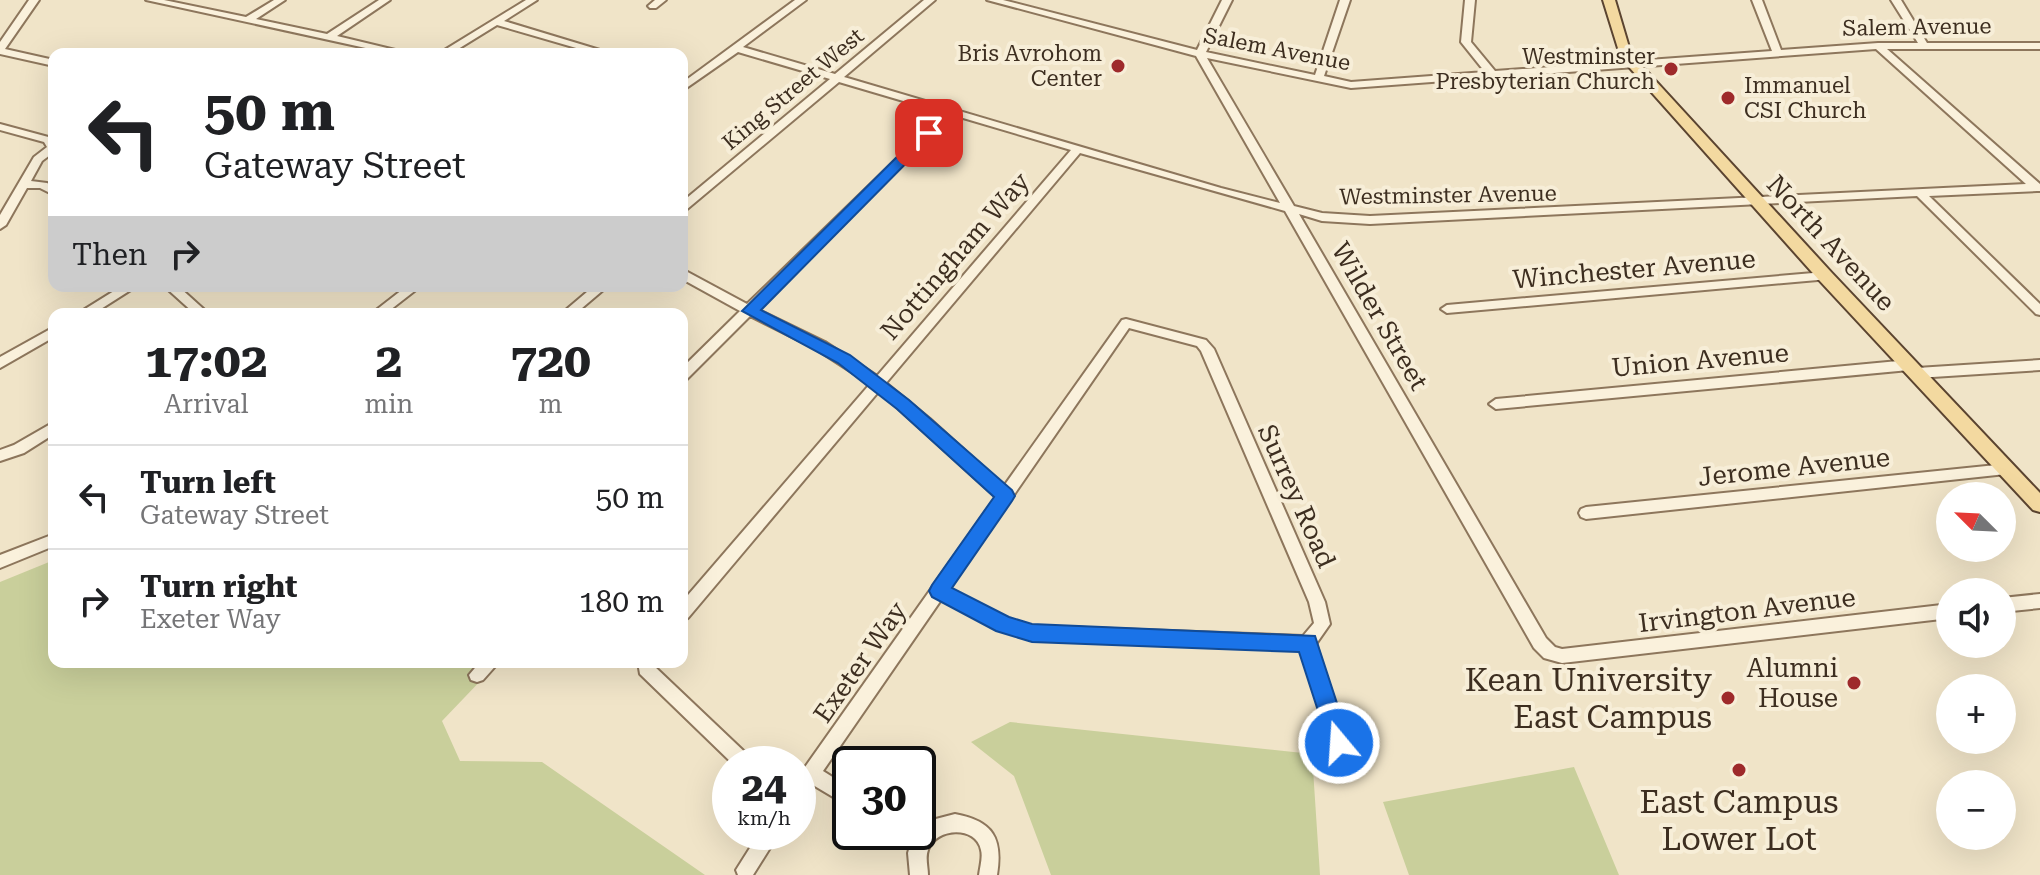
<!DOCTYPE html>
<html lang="en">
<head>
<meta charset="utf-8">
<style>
	:root { --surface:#fff; --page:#f6f6f6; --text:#202124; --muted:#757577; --line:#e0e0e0 }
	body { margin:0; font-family:"Roboto Serif",serif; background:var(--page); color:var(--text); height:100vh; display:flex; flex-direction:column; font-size:30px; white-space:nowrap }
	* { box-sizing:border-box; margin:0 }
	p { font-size:26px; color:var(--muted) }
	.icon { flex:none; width:44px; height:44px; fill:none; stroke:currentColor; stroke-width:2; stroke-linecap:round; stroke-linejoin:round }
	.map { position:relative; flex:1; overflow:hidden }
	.panel { position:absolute; left:48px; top:308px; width:640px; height:360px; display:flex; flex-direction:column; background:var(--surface); border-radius:16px; box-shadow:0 8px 32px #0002 }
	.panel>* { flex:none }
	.banner { position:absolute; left:48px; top:48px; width:640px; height:244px; border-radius:16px; box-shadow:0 8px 32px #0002; background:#fff; color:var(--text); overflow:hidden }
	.needle { width:52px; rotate:294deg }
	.fabs { position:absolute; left:1936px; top:482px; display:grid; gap:16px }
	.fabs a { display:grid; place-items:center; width:80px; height:80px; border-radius:50%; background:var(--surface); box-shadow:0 8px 32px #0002; font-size:40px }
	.speed { position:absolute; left:712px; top:746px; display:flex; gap:16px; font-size:40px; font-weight:700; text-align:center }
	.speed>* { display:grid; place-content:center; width:104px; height:104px; border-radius:50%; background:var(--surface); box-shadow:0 8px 32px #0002; line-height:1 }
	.speed small { font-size:20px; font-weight:400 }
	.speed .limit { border:4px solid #111; border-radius:12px; background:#fff; color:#111 }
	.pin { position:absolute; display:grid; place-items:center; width:68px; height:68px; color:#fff; margin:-34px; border-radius:16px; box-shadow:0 4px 12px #0006 }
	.me { position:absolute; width:88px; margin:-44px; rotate:342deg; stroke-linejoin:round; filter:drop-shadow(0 0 6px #0008) }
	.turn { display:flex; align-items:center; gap:28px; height:168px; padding:0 24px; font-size:36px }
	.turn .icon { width:104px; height:104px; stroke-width:2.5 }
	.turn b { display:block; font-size:56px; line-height:68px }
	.then { display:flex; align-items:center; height:76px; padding:0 24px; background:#0003; gap:16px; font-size:30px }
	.eta { display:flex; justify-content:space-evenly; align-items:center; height:136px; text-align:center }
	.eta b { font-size:48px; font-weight:700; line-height:56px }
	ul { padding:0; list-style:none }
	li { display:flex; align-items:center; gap:24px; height:104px; padding:0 24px; border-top:2px solid var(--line) }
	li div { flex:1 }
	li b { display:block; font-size:30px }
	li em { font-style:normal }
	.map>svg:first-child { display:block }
	.green { fill:#c9cf9b }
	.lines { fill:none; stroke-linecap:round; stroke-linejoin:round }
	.minor-casing { stroke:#8d765c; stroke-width:4 }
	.major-casing { stroke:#5b4430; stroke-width:4 }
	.minor { fill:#faf1dc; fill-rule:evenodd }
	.major { fill:#f3d9a0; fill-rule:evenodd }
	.route { fill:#1a73e8; stroke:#114b97; stroke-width:2 }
	.poi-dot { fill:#9e2a2b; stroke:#f7eed8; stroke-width:3 }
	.labels { text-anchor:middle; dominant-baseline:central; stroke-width:8; stroke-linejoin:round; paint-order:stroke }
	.far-street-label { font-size:22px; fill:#3d2e20; stroke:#f7eed8 }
	.far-poi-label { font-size:22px; fill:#3d2e20; stroke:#f7eed8; text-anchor:end }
	.street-label { font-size:26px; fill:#3d2e20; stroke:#f7eed8 }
	.poi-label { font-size:26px; fill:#3d2e20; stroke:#f7eed8; text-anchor:end }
	.near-poi-label { font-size:32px; fill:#3d2e20; stroke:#f7eed8; text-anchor:end }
</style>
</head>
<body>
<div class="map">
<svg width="2040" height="875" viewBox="0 0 2040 875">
	<rect width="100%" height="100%" fill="#f0e4c8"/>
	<path class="green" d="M54 560V662H468L486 675 442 721 460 761 542 762 705 875H0V582Z
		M1010 722 1312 754 1320 875H1051L1014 776 971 742Z
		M1574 767 1619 875H1409L1383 802Z"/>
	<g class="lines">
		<defs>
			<path id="minor" d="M29 0H39L5 49 54 60V66L0 54V42Z
				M146 0H164L246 17 274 0H285L256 19 327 34 379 0H390L337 36 412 54H393Z
				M526 0H537L504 21 613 54H597L497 25 450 54H438Z
				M655 0H666L656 8H650L648 6Z
				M795 0H806L743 47 835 74 924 0H935L844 77 1221 188 1280 203 1196 56 987 0H1003L1197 50 1222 0H1232L1206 52 1315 75 1340 0H1350L1324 76 1351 82 1485 72 1461 42 1465 0H1475L1471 42 1495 71 1772 51 1752 0H1762L1781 50 1878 43H1918L1891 0H1901L1927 43H2040V49H1887L2040 184V191H2037L1929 196 2040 304V315L2036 314 1917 196 1370 224 1322 221 1299 214 1546 638 1555 647 1562 649 1950 604V618L1562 663 1544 658 1534 648 1285 211 1080 153 886 383 930 419 1004 486 1122 320 1126 319 1206 340 1214 349 1325 602 1330 624 1316 644 1348 743 1345 749 1339 751 1333 749 1301 650 1032 640 997 629 941 600 823 771 850 788V807L813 785 804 798 798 801V777L996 497 879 391 688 618 682 620V602L870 384 816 349 750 316 687 379 682 381V368L740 311 682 279V269L747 304 944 113 839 82 686 210 682 211V202L830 79 738 52 682 91V83ZM1876 49 2026 184 1370 216 1322 213 1294 206 1207 58 1351 88ZM953 115 1071 150 877 376 825 342 757 309ZM1129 328 1197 346 1201 351 1309 602 1314 623 1303 636 1032 626 1007 618 949 589Z
				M0 124 52 138 54 152 42 161 31 181 47 183 54 187V195L40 188H27L6 225 0 229V215L34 157 47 147 44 142 0 130Z
				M1825 272 1829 273 1831 276 1829 279 1447 313 1441 309 1447 305Z
				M122 286H137L93 314H77Z
				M164 286H178L209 314H195Z
				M407 286H421L385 314H371Z
				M594 286H608L575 314H561Z
				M54 327V337L0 368V357Z
				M1909 360 1916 365 1909 370 1496 409 1489 404 1496 399Z
				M2040 360V370L1917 378 1910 373 1917 368Z
				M54 422V434L24 453 0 461V450L14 445Z
				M2006 464 2011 465 2013 469 2011 473 2006 474 1586 519 1581 517 1579 513 1581 509 1586 507Z
				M54 534V546L0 568V555Z
				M2040 594V608L2002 612V598Z
				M480 662H499L483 680 477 682 471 680 469 675Z
				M638 662H654V666L751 758 754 764H733L640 674Z
				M955 814C993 821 1003 838 997 875H979C980 867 983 857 981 850 976 825 935 828 928 850 925 858 928 867 928 875H910L908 853 910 846 898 838 896 832H918V830L932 820Z
				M760 832H780L753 875H738L736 870Z"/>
			<path id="major" d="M1603 0H1615L1631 54 1831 272 2040 493V512L2033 510 1819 280 1621 58Z"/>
		</defs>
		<use href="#minor" class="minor-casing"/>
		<use href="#major" class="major-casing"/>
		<use href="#minor" class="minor"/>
		<use href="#major" class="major"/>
	</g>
	<path class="route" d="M929 129 933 130V136L761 310 850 355 909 400 1012 490 1015 496 1012 501 952 588 1009 617 1032 624 1315 636 1350 743 1347 751 1339 754 1331 751 1299 652 1032 642 996 631 932 597 929 591 932 585 994 497 897 409 838 363 742 311 924 130Z"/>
	<g class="poi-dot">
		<circle cx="1118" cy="66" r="8"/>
		<circle cx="1671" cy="69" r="8"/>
		<circle cx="1728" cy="98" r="8"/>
		<circle cx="1854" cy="683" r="8"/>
		<circle cx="1728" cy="698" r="8"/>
		<circle cx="1739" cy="770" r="8"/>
	</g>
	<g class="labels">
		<g class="far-street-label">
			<text transform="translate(1917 27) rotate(-1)">Salem Avenue</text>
			<text transform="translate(1277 49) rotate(11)">Salem Avenue</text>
			<text transform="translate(793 89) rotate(-40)">King Street West</text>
			<text transform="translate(1448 195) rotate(-1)">Westminster Avenue</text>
		</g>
		<g class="far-poi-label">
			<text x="1102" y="53">Bris Avrohom<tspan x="1102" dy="25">Center</tspan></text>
			<text x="1655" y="56">Westminster<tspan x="1655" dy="25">Presbyterian Church</tspan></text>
			<text x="1744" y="85" text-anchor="start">Immanuel<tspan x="1744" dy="25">CSI Church</tspan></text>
		</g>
		<g class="street-label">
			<text transform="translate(1831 243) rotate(47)">North Avenue</text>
			<text transform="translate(955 256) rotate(-49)">Nottingham Way</text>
			<text transform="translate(1634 269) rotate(-5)">Winchester Avenue</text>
			<text transform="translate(1380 316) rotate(60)">Wilder Street</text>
			<text transform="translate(1700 360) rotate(-5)">Union Avenue</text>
			<text transform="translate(1794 467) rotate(-6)">Jerome Avenue</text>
			<text transform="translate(1297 496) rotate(66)">Surrey Road</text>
			<text transform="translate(1747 610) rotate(-7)">Irvington Avenue</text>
			<text transform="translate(860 662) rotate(-55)">Exeter Way</text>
		</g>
		<g class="poi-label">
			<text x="1838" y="668">Alumni<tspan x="1838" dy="30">House</tspan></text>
		</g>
		<g class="near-poi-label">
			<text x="1712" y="680">Kean University<tspan x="1712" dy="37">East Campus</tspan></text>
			<text x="1739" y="802" text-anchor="middle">East Campus<tspan x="1739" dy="37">Lower Lot</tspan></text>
		</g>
	</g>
</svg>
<div class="fabs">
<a><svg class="needle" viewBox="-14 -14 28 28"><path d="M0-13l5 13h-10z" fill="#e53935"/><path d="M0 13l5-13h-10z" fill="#757577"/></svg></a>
<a><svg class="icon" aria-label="sound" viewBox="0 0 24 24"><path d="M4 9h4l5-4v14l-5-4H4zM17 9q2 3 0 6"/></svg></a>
<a>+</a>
<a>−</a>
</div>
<div class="speed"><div>24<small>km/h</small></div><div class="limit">30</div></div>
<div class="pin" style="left:929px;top:133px;background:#d93025"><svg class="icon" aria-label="arrive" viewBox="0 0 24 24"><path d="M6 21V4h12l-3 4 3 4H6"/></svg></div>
<svg class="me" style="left:1339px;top:743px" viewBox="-20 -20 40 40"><circle r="17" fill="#1a73e8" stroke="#fff" stroke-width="3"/><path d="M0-11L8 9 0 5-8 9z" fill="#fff"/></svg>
<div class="banner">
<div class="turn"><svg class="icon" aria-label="left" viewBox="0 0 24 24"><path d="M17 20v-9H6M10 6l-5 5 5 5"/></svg><div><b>50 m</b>Gateway Street</div></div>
<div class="then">Then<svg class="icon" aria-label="right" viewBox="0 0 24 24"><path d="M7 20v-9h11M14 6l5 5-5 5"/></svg></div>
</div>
<section class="panel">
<div class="eta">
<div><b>17:02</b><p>Arrival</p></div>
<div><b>2</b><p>min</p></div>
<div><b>720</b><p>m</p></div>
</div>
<ul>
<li><svg class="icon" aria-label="left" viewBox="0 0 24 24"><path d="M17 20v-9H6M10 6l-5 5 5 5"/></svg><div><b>Turn left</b><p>Gateway Street</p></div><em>50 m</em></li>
<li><svg class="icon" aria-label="right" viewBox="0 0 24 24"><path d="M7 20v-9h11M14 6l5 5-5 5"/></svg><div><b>Turn right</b><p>Exeter Way</p></div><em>180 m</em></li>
</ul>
</section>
</div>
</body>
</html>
